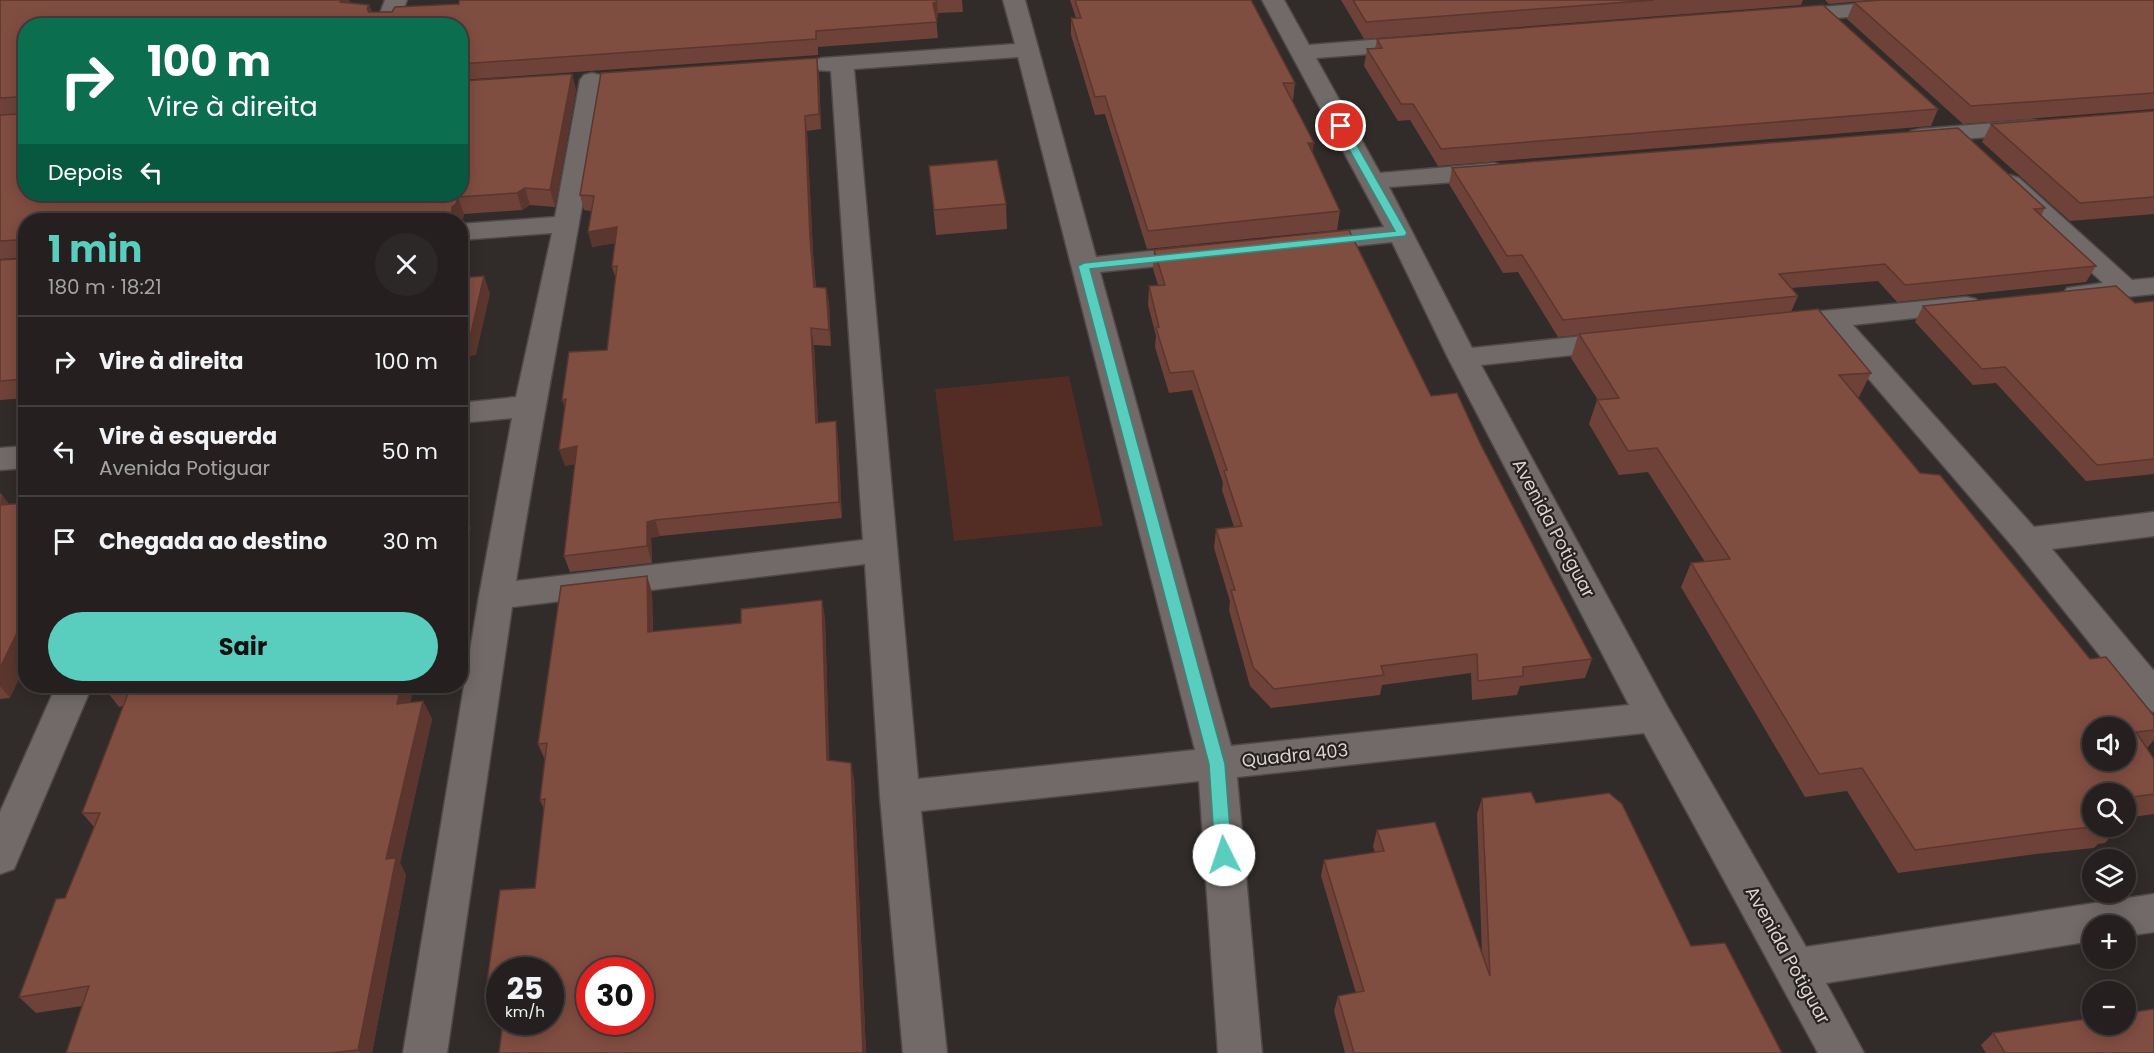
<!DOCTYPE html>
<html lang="pt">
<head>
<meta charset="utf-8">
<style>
	:root { --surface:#25201f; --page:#2d2828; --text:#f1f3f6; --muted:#a3a3a4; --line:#423e3d; --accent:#59cebf }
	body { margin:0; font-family:Poppins,sans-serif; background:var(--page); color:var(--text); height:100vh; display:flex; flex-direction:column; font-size:22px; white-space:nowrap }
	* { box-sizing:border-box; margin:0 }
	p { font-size:20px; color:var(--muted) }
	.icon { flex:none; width:33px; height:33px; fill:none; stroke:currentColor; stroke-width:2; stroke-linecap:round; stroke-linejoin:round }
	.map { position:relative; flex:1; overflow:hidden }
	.details { position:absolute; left:18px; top:213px; width:450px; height:480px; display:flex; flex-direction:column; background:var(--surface); border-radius:24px; box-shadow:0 3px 15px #0003,0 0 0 2px var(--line) }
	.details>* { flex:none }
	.guide { position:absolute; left:18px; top:18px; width:450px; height:183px; border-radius:24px; box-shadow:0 3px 15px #0003,0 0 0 2px var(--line); background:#0b6e4f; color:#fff; overflow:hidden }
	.controls { position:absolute; left:2082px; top:717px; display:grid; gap:12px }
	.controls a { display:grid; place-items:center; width:54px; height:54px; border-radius:50%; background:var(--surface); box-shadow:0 3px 15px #0003,0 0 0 2px var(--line); font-size:30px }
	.speed { position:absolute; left:486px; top:957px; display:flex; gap:12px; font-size:30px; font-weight:700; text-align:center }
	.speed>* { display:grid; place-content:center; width:78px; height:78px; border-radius:50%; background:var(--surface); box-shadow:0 3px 15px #0003,0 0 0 2px var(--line); line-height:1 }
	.speed small { font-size:15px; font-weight:400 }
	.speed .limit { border:9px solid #d22; background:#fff; color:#111 }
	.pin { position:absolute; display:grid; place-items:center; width:51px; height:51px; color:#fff; margin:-26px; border:3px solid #fff; border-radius:50%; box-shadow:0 2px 6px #0007 }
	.me { position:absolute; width:66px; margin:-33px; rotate:356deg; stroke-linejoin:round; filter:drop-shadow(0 0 4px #0008) }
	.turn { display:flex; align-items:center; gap:21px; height:126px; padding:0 30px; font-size:27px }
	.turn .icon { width:78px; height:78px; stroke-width:2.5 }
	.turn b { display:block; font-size:42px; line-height:51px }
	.then { display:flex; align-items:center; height:57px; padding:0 30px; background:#0003; gap:12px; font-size:22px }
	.round { display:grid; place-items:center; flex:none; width:63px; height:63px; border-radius:32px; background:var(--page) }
	.headline { display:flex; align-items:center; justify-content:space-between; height:102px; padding:0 30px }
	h1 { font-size:36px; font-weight:700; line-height:45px; color:var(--accent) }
	.cta { display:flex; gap:12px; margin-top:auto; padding:12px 30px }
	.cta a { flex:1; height:69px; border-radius:36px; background:var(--accent); color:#111; font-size:24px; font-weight:700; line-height:69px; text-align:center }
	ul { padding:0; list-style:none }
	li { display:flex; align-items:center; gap:18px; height:90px; padding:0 30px; border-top:2px solid var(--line) }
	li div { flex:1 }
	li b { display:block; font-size:22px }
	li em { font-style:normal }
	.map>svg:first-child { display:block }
	.green { fill:#532d23 }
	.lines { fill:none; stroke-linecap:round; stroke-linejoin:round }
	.minor-casing { stroke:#4e4948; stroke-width:3 }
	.minor { fill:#716a68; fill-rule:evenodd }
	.wall { fill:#6e4238 }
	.shaded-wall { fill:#5a362e }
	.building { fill:#804d41; stroke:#5a362e; stroke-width:1.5; fill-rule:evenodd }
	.route { fill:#59cebf; stroke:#3a867c; stroke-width:1.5 }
	.labels { text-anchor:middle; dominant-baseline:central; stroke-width:4.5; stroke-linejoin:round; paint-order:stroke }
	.street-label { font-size:18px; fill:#d9d5d4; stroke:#27211f }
</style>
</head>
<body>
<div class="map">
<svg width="2154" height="1053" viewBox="0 0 2154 1053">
	<rect width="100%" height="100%" fill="#312b29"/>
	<path class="green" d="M1069 376 1103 526 954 541 935 389Z"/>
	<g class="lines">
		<defs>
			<path id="minor" d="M385 0H407L397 26H375Z
				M1003 0H1025L1096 257 1197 246 1207 248 1210 254 1207 260 1197 262 1100 272 1231 746 1629 705 1448 358 1392 242 1308 251 1299 249 1295 243 1299 237 1308 235 1384 227 1262 0H1284L1309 45 1420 36 1428 38 1431 43 1428 48 1420 50 1316 58 1380 173 1494 163 1503 166 1507 171 1503 176 1494 179 1389 187 1472 348 1620 332 1630 335 1634 341 1630 347 1620 350 1481 365 1667 706 1806 947 2154 894V932L2126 936V926H2092V941L1826 983 1864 1053H1818L1644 733 1237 777 1262 1053H1218L1199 781 921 811 947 1053H903L880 797 865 564 512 607 447 1053H403L479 596 512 418 460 423V403L516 397 552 233 460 240V224L555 217 580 80 584 75 592 73 600 75 604 80C576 247 543 413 516 581L863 540 831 71 814 70 811 65 814 60 822 58 1015 44ZM1018 57 1195 750 918 779 854 69Z
				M1906 0H1998L1995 5 1987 6 1785 22 1777 21 1774 16 1777 11 1785 10Z
				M2033 120 2042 122 2045 127 2042 132 1920 143 1911 141 1908 136 1911 131 1920 129Z
				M2010 175 2019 178 2132 280 2154 278V294L2077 302 2067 300 2063 294 2067 288 2103 283 2001 188 1997 183 2001 178Z
				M1966 297 1976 299 1980 305 1976 311 1853 325 2034 527 2154 512V536L2052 549 2154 671V712L2141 707 2014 548 1825 328 1781 333 1771 330 1767 324 1771 318 1781 315Z
				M26 446V468L0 470V448Z
				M56 686H92L14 869 0 874V812Z"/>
		</defs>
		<use href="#minor" class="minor-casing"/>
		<use href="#minor" class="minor"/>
	</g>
	<path class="wall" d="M0 0H349L350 3 369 5 372 12H392L459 4V0H962L963 12 938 13V18H936L938 38 818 47V55L460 80V26L26 194 572 74 576 90 555 207 530 205 522 210 464 214 462 222 26 220V398L0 400V260L17 259V258L0 259Z
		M1070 0H1251L1295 83 1293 100H1292L1312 152 1340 211 1337 230 1147 249 1105 114 1095 115 1071 35V18H1076Z
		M1341 0H1803L1801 5 1364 39Z
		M1825 0H1874L1829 4Z
		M2154 0V109L1963 124 1847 19 1854 2Z
		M1377 39 1938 109 1931 126 1438 166 1410 120 1398 121 1364 66 1367 49H1375Z
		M819 73 821 129 807 131 813 253 816 287 826 288 829 304 831 346 814 345 818 423 838 438 842 518 660 536 651 538 652 563 570 572 564 556 575 464 565 466 607 350 616 279 612 267 615 243 592 247 591 211 584 210 580 195Z
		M2154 111V214L2070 221 1982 142 1991 124Z
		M929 166 1006 204 1007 229 936 235Z
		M1452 168 2045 208 2041 216 2096 266 2086 282 1897 302 1878 281 1791 288 1798 296 1791 312 1871 373 1859 397H1857L1920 473 2090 659 2154 716V740L2147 748 2154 759V814L2126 818V794H2092V826H2120L2105 843 2098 844 2094 848 2036 854 1898 873 1847 791 1805 797 1681 587 1691 563 1705 562 1648 472 1619 475 1589 424 1597 400H1598L1571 358 1578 335 1558 337 1518 272 1503 273 1449 184Z
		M1154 250 1431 396 1480 443 1592 659 1585 678 1520 686 1517 695 1472 700 1471 673 1382 685 1380 695 1271 708 1250 686 1229 610 1230 601 1214 548 1216 529 1234 527 1222 490 1223 483 1192 390 1169 393 1155 347 1156 336 1148 305 1149 286 1158 285 1153 269Z
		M2154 301V474L2086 481 1996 383 1973 385 1915 322 1923 306 2135 303Z
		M0 493 9 504 10 698 0 699Z
		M652 592 653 632 825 617 829 760 854 779 866 1053H499L550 1022 500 970V997H495L487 982 535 888 544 809 540 800 545 760 538 744Z
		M107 686H414L410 703 423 701 432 719 400 863 406 875 372 1053H66L82 1006 36 1013 19 997 65 898 94 827 82 813 123 706 119 707 105 689Z
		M1482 798 1536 803 1691 946 1782 1053H1345L1334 1011 1338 996 1356 993 1321 876 1324 860 1375 853 1373 846 1377 830 1482 955 1477 814Z
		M1993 1033 2154 1053H1986L1981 1045Z"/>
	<path class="shaded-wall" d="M341 0H349L350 5 340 2Z
		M937 2 938 18 934 19 933 3Z
		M369 5 375 20 367 9Z
		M817 58 819 73 821 129 819 114Z
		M572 74 576 90 555 207 550 190Z
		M805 116 807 131 813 253 817 303 814 287 810 238Z
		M1308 143H1314L1311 161Z
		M525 188 530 205 522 210 517 193Z
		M458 197 464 214 462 222H460V220H451L452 207Z
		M617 227 621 242 592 247 588 232Z
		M484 276 490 294 476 355 460 358V339Z
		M826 288 829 304 831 346 829 330Z
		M811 328 814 345 819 439 816 423Z
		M566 399 567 416 562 400Z
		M836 421 838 438 842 518 839 502Z
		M577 446 582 462 565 466 559 450Z
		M1 493 14 512 0 513Z
		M464 510 471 528 460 581V525Z
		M655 520 660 536 651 538 652 563 647 546V522Z
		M647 576 652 592 653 648 648 632Z
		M822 600 825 617 830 776 827 760Z
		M26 614V665L10 698 0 686V668Z
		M401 686H414L406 722 397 704Z
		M423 701 432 719 400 863 406 875 372 1053H360L358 1050 386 859Z
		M851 763 854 779 866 1053H863Z"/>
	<path class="building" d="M0 0H341L340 2 369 5 367 9 369 12H392L395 7 459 4V0H936L937 2 933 3 937 22 816 31V39L460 64V26H26V194H460V81L572 74 550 190 525 188 517 193 458 197 456 204 452 207 451 220H26V379L0 381V260L17 259V240L0 241V115L18 114V97L0 98Z
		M1075 0H1251L1295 83H1283L1314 143H1308L1340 211 1148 231 1105 96 1095 97 1071 18H1081Z
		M1353 0H1654L1366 22Z
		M1882 0H2154V93L1971 106 1854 2Z
		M1823 5 1938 109 1441 149 1413 104H1401L1367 49 1382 48 1377 39Z
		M817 58 819 114 805 116 810 238 814 287 826 288 829 330 811 328 816 423 836 421 839 502 655 520 647 522V546L564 556 577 446 559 450 566 399 562 400 569 352 607 350 617 266 612 267 617 227 588 232 594 196 580 195 601 73Z
		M2154 111V197L2080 203 1991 124Z
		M1958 128 2045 208 2034 209 2096 266 1905 285 1885 264 1779 274 1798 296 1563 320 1522 255 1507 256 1452 168Z
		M997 160 1006 204 934 210 929 166Z
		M1349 230 1431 396 1457 393 1480 443 1592 659 1523 667V676L1478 681 1477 654 1381 666 1384 675 1274 689 1253 667 1231 590H1235L1216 529 1242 526 1224 471 1227 470 1193 371 1170 373 1156 328 1159 327 1149 286 1165 285 1154 250Z
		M484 276 470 337 460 339V278Z
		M2116 286 2135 303 2154 301V459L2097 465 2005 367 1982 369 1923 306Z
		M1818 309 1871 373 1839 375 1920 473 1940 475 2090 659 2106 657 2154 716V730L2136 732 2154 759V794L2126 798V794H2092V826H2101L2055 831 1915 850 1862 768 1819 774 1691 563 1730 559 1657 448 1628 451 1597 400 1619 398 1579 334ZM2092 728H2126V760H2092Z
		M26 503V614L0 668V505Z
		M460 510H464L460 525Z
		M647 576 648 632 741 623V609L822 600 827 760 851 763 863 1053H499L503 1022H550V970H500V981L487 982 500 890 535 888 545 799 540 800 547 743 538 744 561 586ZM590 970H640V1022H590Z
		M107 686H401L397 704 423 701 386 859 396 858 358 1050 330 1053H66L89 986 19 997 56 899 65 898 100 813H82L131 686 105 689Z
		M1531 792 1536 803 1609 793 1622 804 1691 946 1725 943 1782 1053H1354L1338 996 1364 991 1324 860 1384 851 1377 830 1435 822 1490 976 1482 798Z
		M2154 1009V1053H2005L1993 1033 2092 1018V1024H2126V1013Z"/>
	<path class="route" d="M1338 123 1346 126 1407 233 1405 236 1090 269 1225 764 1232 855 1229 860 1224 863 1218 860 1215 855 1209 764 1078 266 1084 263 1395 231 1336 126Z"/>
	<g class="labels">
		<g class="street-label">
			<text transform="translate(1554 528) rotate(62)">Avenida Potiguar</text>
			<text transform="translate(1295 755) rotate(-6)">Quadra 403</text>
			<text transform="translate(1788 955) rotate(61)">Avenida Potiguar</text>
		</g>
	</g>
</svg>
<div class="controls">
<a><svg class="icon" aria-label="sound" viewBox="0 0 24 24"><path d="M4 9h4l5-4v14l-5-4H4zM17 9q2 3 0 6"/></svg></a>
<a><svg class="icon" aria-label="search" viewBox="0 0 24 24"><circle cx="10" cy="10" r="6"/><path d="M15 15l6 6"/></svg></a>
<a><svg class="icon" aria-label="layers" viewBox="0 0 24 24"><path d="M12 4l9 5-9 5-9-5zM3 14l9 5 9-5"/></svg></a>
<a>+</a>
<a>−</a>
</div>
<div class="speed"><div>25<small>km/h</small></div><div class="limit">30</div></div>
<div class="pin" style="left:1341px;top:126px;background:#d93025"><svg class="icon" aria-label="arrive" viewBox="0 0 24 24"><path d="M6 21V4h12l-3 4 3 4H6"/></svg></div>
<svg class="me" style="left:1224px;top:855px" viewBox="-20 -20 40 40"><circle r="19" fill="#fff"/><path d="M0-13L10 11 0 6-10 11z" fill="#59cebf"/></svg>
<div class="guide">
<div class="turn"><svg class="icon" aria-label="right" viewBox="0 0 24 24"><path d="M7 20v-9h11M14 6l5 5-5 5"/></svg><div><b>100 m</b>Vire à direita</div></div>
<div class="then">Depois<svg class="icon" aria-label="left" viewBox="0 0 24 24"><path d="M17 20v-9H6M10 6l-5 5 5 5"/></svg></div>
</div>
<section class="details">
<div class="headline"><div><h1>1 min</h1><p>180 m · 18:21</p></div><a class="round"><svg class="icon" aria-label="close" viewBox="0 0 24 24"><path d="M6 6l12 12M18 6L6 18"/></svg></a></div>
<ul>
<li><svg class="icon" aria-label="right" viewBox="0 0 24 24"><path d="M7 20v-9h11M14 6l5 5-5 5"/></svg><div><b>Vire à direita</b></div><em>100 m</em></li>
<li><svg class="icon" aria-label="left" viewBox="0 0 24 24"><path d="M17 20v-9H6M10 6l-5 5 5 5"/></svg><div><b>Vire à esquerda</b><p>Avenida Potiguar</p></div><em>50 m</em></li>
<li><svg class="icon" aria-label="arrive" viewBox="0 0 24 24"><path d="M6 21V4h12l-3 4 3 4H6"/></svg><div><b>Chegada ao destino</b></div><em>30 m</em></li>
</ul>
<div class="cta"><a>Sair</a></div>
</section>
</div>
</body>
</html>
